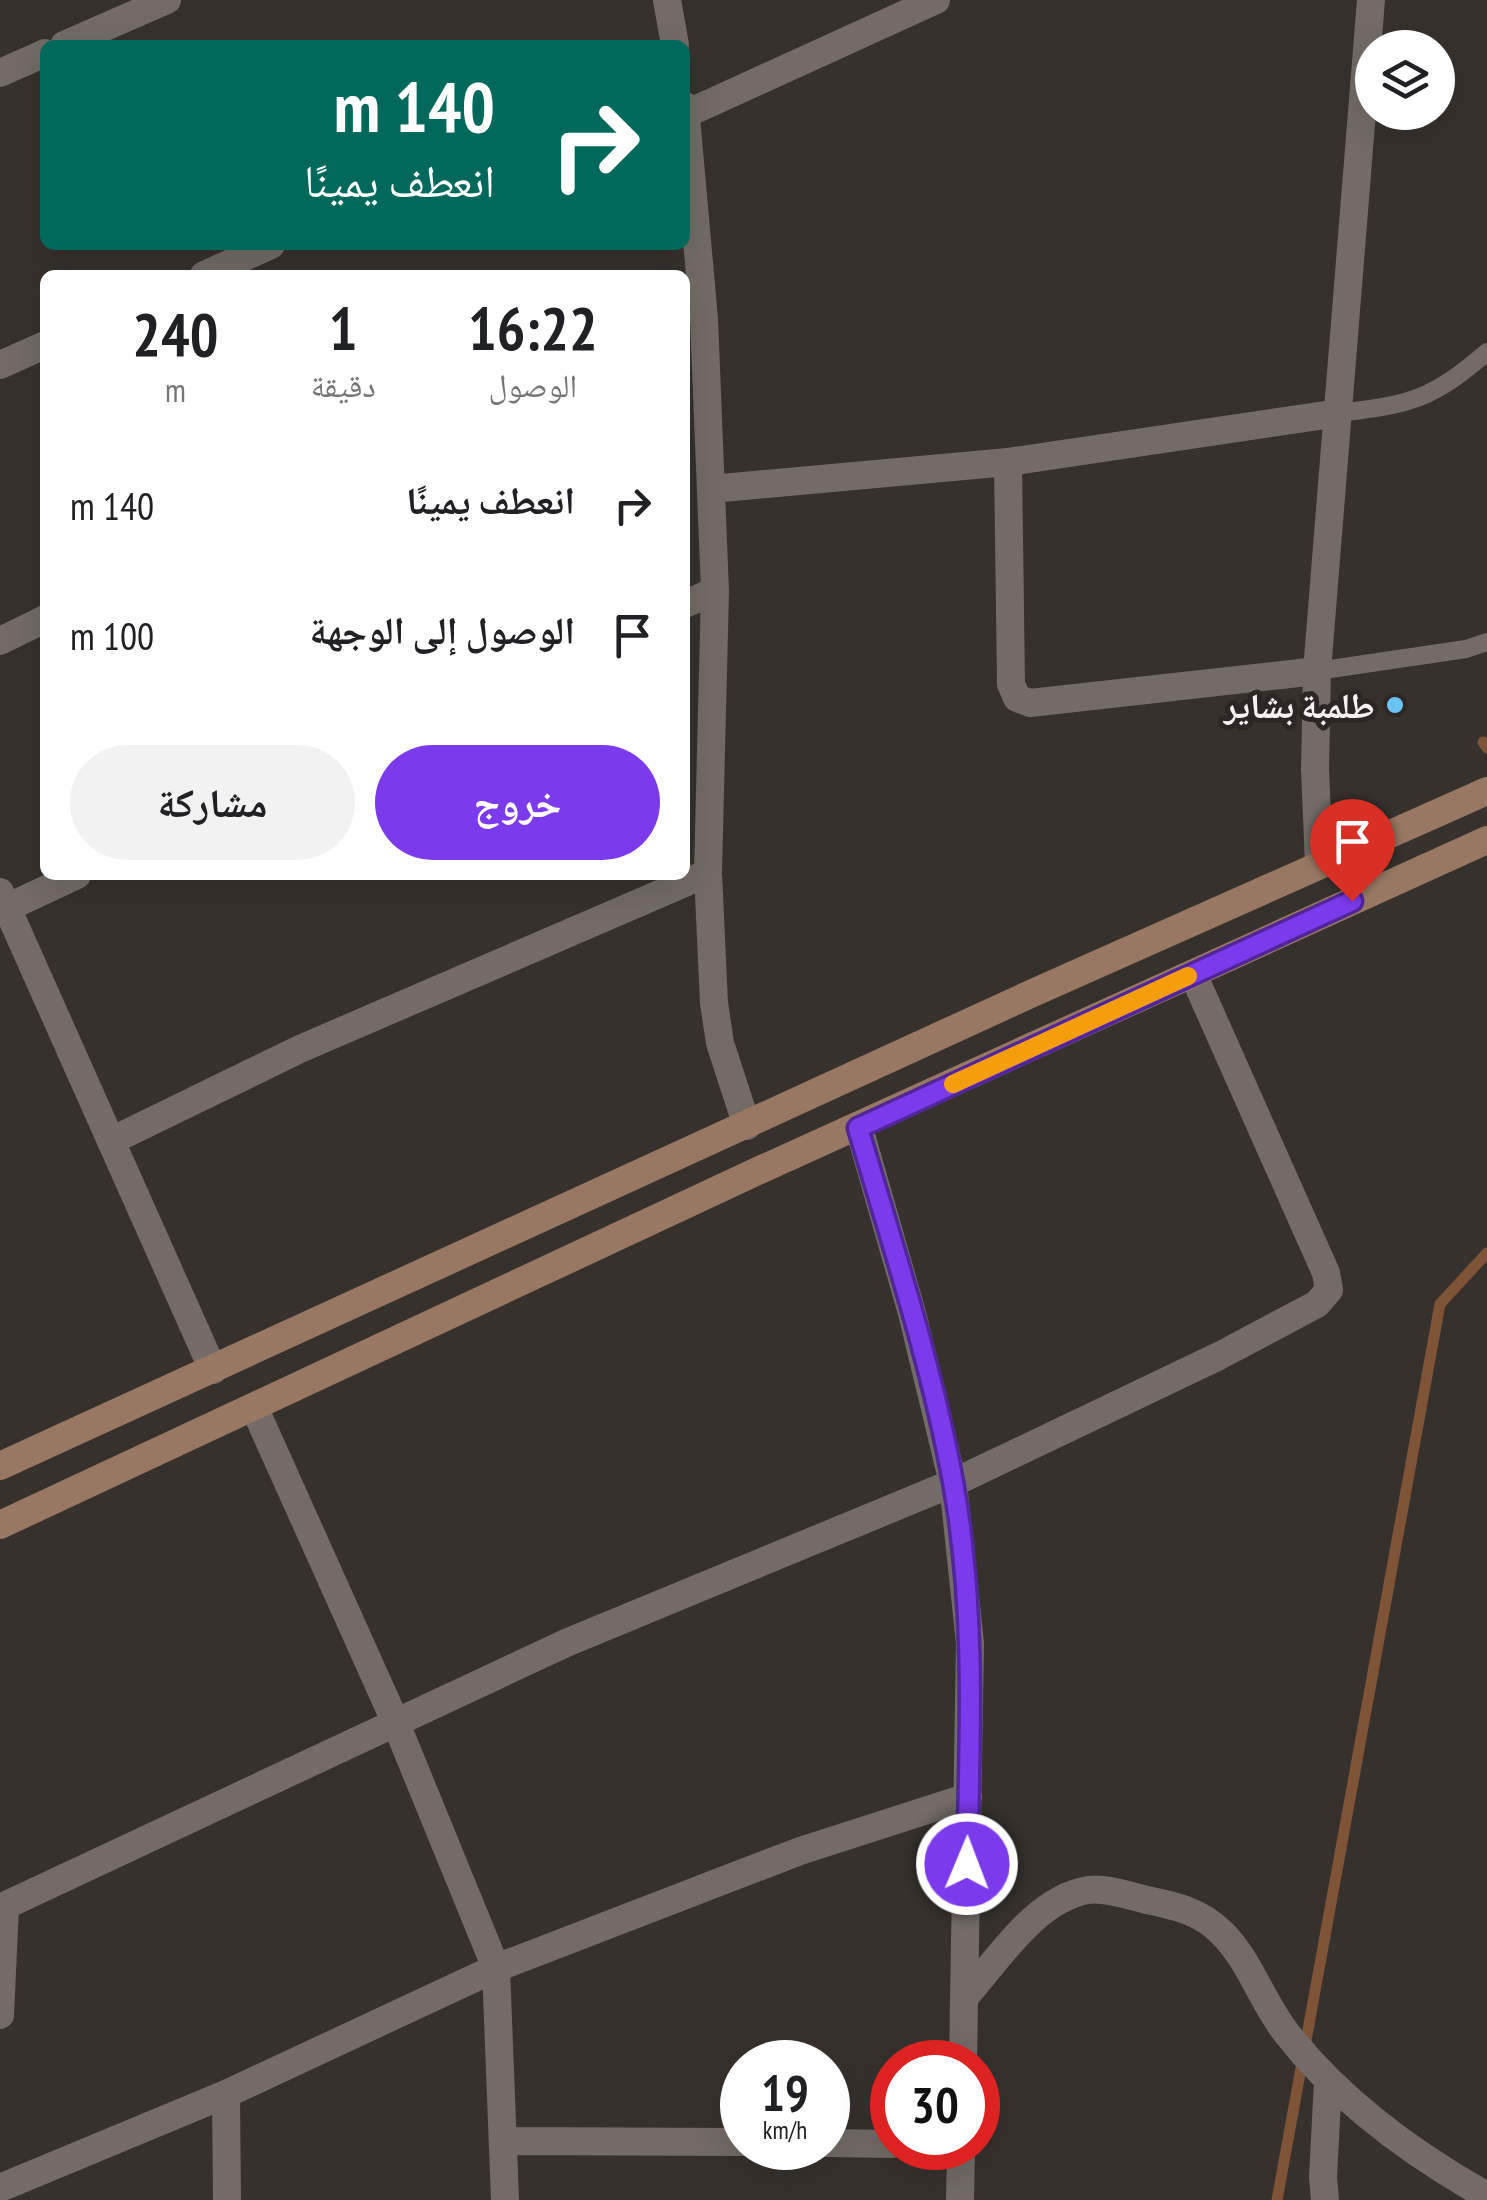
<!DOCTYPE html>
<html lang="ar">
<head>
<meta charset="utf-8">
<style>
	:root { --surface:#fff; --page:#f2f2f2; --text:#202124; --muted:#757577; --accent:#7c3aed }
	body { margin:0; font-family:"PT Sans Narrow","Noto Naskh Arabic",sans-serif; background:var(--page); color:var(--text); direction:rtl; height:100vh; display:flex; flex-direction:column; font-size:38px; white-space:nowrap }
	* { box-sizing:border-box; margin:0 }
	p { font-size:32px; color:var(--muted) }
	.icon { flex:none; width:55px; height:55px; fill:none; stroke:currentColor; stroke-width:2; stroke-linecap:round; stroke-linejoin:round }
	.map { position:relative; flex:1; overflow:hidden; direction:ltr }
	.sheet { position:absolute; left:40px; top:270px; width:650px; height:610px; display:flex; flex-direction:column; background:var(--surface); border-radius:15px; box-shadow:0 10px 40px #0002; direction:rtl }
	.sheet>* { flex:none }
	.top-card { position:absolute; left:40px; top:40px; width:650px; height:210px; border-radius:15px; box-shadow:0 10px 40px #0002; direction:rtl; background:#00695c; color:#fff; overflow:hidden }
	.controls { position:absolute; left:1355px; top:30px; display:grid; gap:20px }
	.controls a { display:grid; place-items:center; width:100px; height:100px; border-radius:50%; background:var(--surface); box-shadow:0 10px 40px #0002; font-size:50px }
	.speed { position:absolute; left:720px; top:2040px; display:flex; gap:20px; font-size:50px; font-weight:700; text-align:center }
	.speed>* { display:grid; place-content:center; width:130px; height:130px; border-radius:50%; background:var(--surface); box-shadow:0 10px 40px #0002; line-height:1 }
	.speed small { font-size:25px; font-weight:400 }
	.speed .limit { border:15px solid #d22; background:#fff; color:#111 }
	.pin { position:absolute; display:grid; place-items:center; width:85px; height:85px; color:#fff; margin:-102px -42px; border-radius:50% 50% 50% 0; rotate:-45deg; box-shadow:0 0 10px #0007 }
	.pin .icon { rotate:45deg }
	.me { position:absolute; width:110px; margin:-55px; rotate:1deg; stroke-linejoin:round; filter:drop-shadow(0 0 8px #0008) }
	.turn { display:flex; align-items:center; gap:35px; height:210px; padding:0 30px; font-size:45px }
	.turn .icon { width:130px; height:130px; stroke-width:2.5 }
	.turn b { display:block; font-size:70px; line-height:85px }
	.eta { display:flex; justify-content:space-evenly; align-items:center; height:170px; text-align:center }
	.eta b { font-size:60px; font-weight:700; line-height:70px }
	.button { display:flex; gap:20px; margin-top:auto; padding:20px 30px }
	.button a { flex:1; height:115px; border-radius:60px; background:var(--accent); color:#fff; font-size:40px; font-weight:700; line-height:115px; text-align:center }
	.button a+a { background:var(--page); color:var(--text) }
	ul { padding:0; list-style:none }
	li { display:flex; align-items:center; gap:30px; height:130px; padding:0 30px }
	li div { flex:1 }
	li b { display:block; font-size:38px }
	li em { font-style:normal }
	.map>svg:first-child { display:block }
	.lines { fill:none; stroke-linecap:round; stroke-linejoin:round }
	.stream { stroke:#7e5336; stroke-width:11 }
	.service { stroke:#726b67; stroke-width:18 }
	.minor { stroke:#726b67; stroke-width:28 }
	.tertiary { stroke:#726b67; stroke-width:28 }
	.secondary { stroke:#987863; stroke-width:28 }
	.route-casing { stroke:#51269a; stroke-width:25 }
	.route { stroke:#7c3aed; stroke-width:18 }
	.slow { stroke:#f59e0b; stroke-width:18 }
	.poi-dot { fill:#6bc3f2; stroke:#2c2724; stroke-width:4 }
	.labels { text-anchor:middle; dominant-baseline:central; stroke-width:10; stroke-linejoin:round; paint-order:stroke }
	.poi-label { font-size:35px; font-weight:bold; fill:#f7f3f1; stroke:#2c2724; text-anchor:end }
</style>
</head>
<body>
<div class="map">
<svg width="1487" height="2200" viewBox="0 0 1487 2200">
	<rect width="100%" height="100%" fill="#36312d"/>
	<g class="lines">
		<path class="stream" d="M1483 742 1487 748
			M1277 2200 1440 1304 1487 1253"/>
		<path class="service" d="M1339 413C1412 404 1431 400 1487 352
			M1317 671 1466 649 1487 642"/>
		<path class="minor" d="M667 0 675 45
			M685 106 704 319 715 591 708 873 714 1003 720 1043 747 1126
			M686 114 936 0
			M204 275 271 245
			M0 365 45 345
			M1008 462 1011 684 1017 698 1030 703 1317 671
			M711 489 1008 462 1339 413
			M685 604 715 591
			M0 641 45 619
			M0 892 213 1370
			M0 911 77 875
			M859 1128 912 1313 953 1483 970 1643 963 2062
			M111 1141 300 1049 708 873
			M254 1407 395 1721 496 1968 505 2200
			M0 1908 566 1643 953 1483 1219 1356 1317 1304 1329 1290 1326 1273 1193 974
			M964 1998C998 1960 1035 1899 1088 1890 1105 1887 1130 1896 1147 1900 1176 1906 1200 1911 1222 1933 1251 1962 1262 2003 1288 2035 1340 2101 1414 2155 1487 2196
			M0 2015 5 1906
			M226 2094 227 2200
			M504 2141 742 2142
			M828 2143 892 2144
			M0 2188 226 2094 496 1968 800 1851 968 1797
			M960 2200 961 2148
			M1325 2200 1323 2177 1328 2081"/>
		<path class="tertiary" d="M64 45 167 0
			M0 73 45 53
			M1319 864 1315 769 1317 671 1371 0"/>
		<path class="secondary" d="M0 1466 1035 992 1487 791
			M0 1525 762 1169 1487 840"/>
	</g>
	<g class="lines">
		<defs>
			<path id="route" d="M967 1864C970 1737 976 1608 953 1482 931 1362 892 1244 858 1128L1352 901"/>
		</defs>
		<use href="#route" class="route-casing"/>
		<use href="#route" class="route"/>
		<path class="slow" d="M953 1084 1188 976"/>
	</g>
	<circle class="poi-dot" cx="1395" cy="705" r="10"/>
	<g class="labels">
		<g class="poi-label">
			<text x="1375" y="705">طلمبة بشاير</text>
		</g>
	</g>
</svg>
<div class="controls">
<a><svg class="icon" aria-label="layers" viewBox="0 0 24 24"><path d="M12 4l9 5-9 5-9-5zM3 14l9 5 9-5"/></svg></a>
</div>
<div class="speed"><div>19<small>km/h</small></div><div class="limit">30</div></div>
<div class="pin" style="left:1352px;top:901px;background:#d93025"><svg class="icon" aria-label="arrive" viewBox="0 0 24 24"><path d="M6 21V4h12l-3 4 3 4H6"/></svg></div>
<svg class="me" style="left:967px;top:1864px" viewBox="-20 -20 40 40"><circle r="17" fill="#7c3aed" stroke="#fff" stroke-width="3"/><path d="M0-11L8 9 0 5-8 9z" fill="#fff"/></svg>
<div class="top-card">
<div class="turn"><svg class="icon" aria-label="right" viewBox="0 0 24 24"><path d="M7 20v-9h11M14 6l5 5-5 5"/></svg><div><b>140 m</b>انعطف يمينًا</div></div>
</div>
<section class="sheet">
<div class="eta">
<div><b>16:22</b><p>الوصول</p></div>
<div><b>1</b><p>دقيقة</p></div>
<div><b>240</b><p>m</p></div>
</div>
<ul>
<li><svg class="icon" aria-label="right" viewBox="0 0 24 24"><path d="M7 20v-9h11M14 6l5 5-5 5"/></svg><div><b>انعطف يمينًا</b></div><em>140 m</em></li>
<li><svg class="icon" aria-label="arrive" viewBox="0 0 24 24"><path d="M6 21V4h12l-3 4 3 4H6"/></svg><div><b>الوصول إلى الوجهة</b></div><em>100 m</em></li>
</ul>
<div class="button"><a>خروج</a><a>مشاركة</a></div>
</section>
</div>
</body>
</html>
